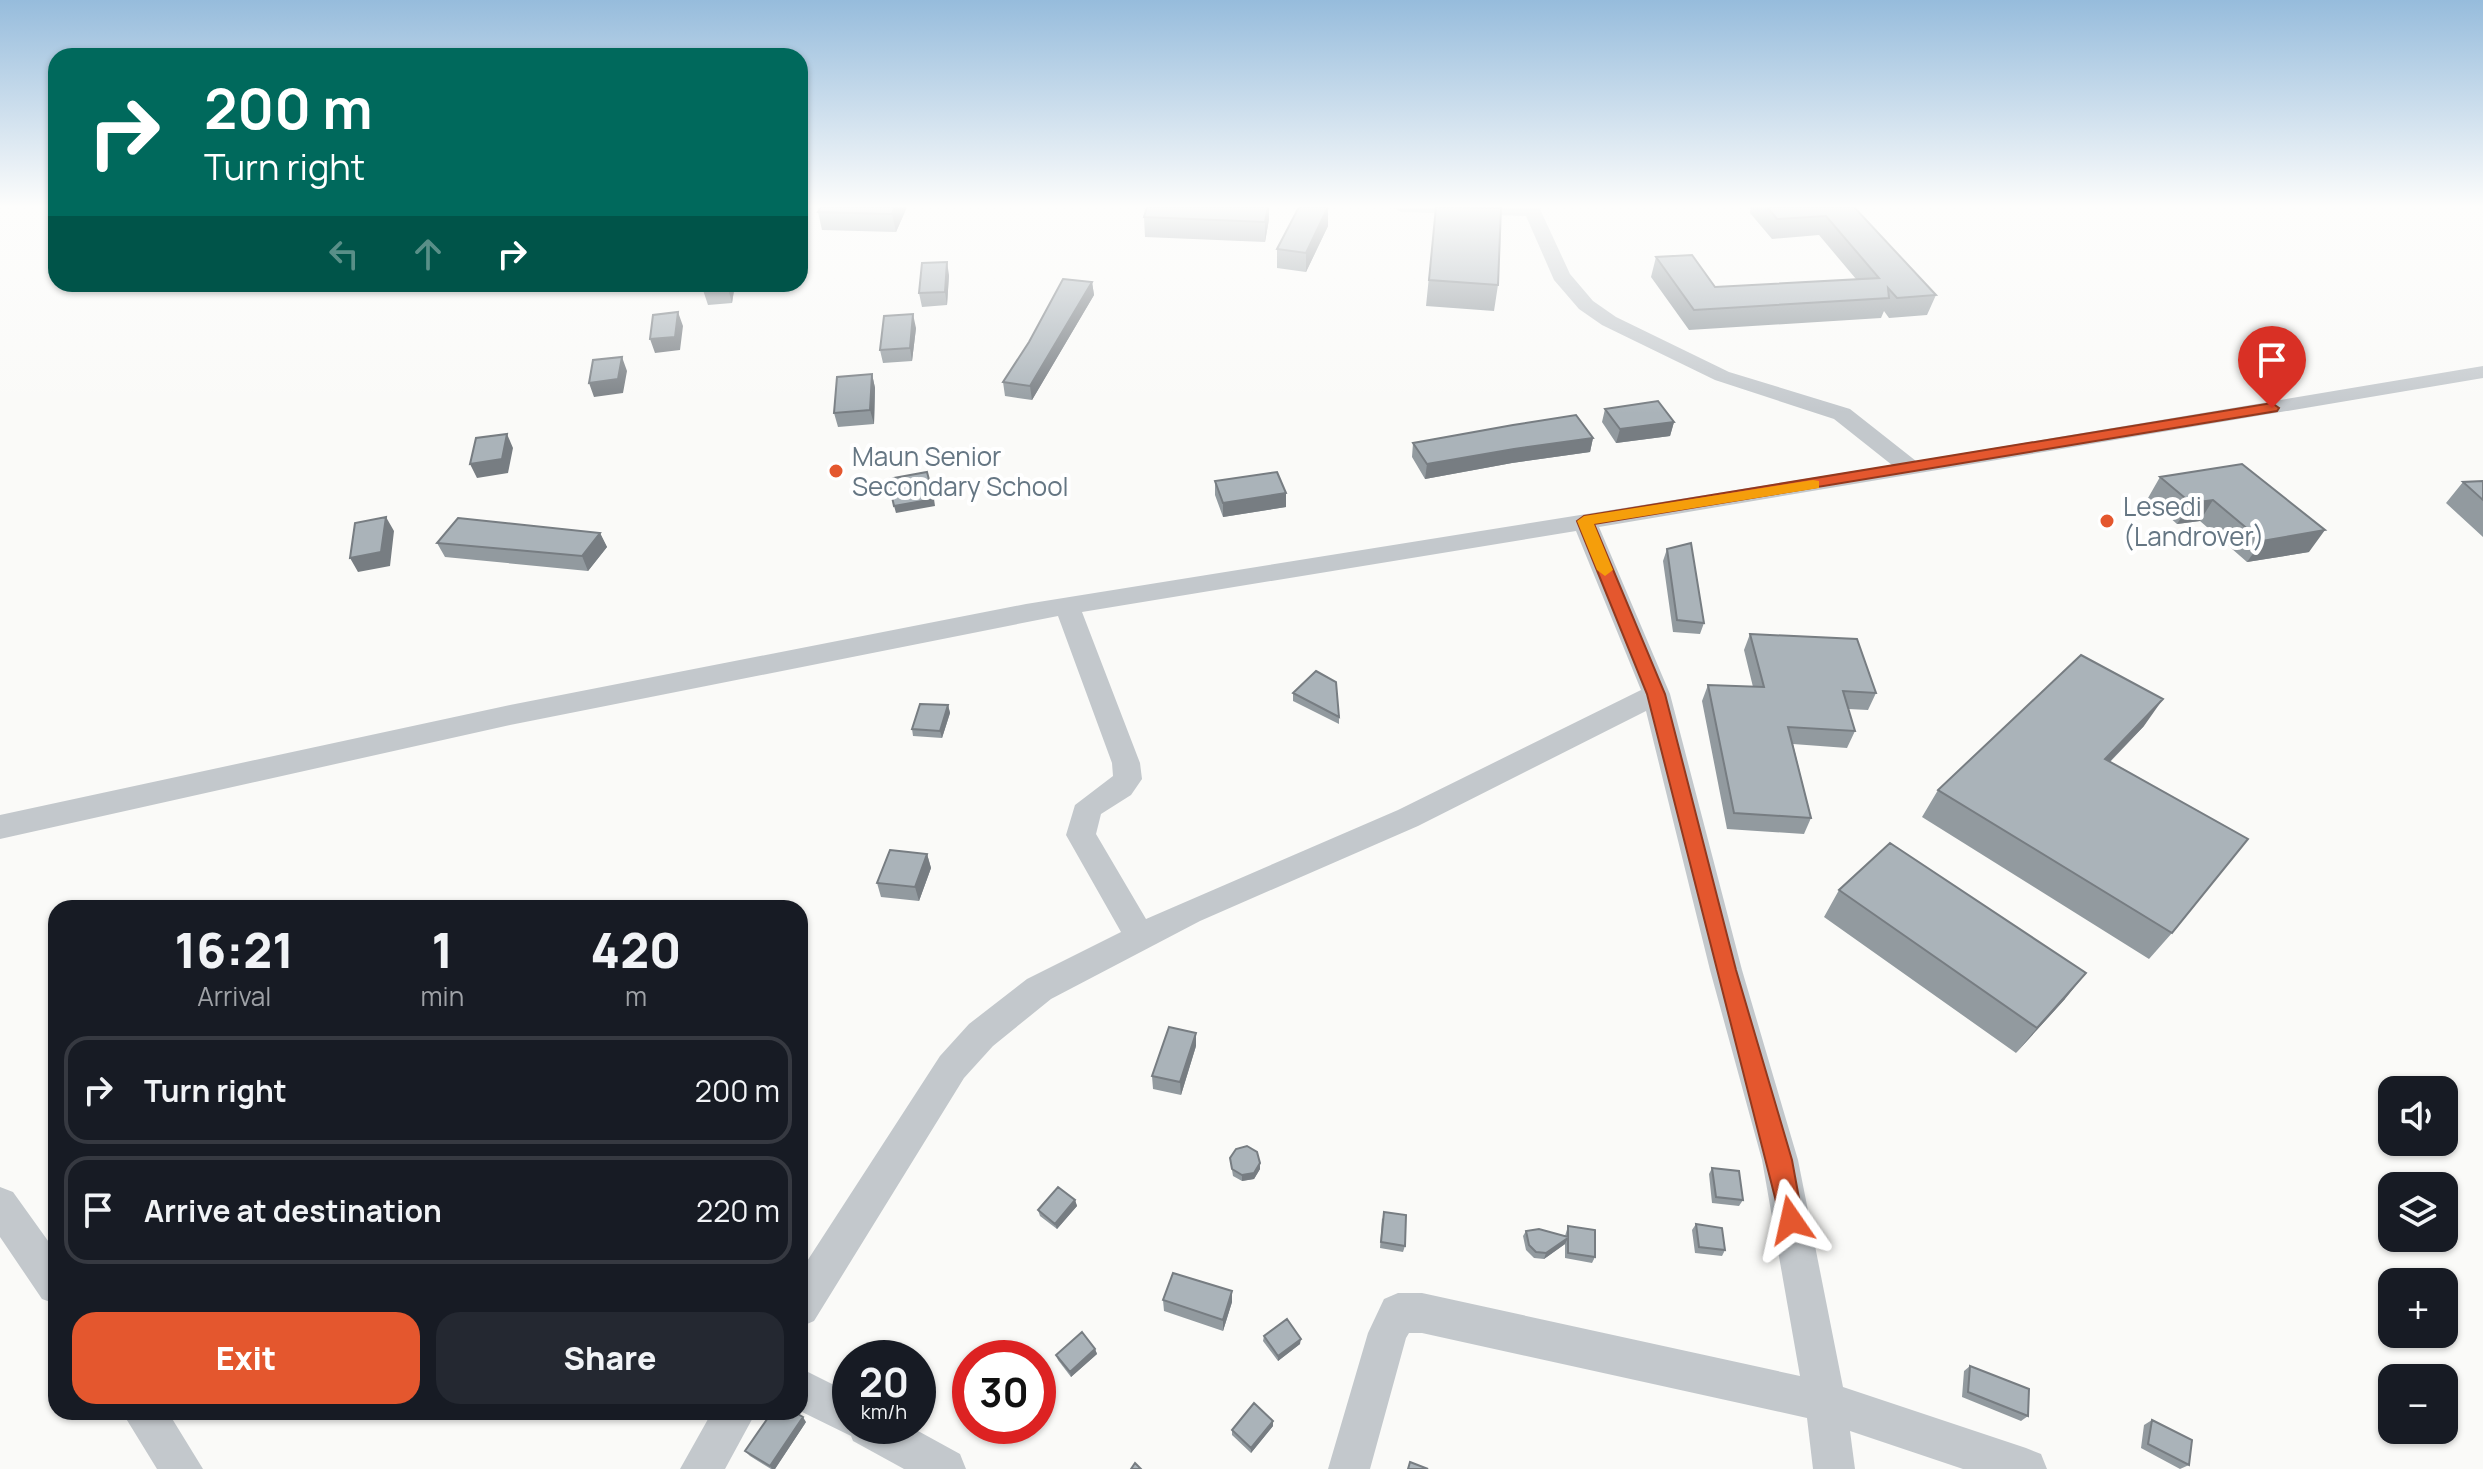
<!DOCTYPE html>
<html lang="en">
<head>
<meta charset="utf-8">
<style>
	:root { --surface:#171b24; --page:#242831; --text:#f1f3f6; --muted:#9ea1a6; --line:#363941; --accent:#e4572e }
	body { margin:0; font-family:Manrope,sans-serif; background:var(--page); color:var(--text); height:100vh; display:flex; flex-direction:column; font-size:30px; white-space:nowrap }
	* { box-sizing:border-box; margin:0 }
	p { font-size:26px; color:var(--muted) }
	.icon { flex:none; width:44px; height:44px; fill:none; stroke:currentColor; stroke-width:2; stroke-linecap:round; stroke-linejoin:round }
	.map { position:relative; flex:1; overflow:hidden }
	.drawer { position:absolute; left:48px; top:900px; width:760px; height:520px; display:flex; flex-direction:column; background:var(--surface); border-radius:24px; box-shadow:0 2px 6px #0004 }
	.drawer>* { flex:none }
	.top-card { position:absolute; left:48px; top:48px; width:760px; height:244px; border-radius:24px; box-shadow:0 2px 6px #0004; background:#00695c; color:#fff; overflow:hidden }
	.fabs { position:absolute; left:2378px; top:1076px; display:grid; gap:16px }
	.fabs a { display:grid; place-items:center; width:80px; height:80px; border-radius:16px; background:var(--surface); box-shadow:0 2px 6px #0004; font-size:40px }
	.speed { position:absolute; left:832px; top:1340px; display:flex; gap:16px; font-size:40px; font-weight:700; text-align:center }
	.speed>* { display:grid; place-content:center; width:104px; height:104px; border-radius:50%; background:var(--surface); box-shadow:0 2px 6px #0004; line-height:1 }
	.speed small { font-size:20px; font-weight:400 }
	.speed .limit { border:12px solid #d22; background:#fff; color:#111 }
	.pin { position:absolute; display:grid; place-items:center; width:68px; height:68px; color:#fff; margin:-82px -34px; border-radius:50% 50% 50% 0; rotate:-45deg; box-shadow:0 0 8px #0007 }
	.pin .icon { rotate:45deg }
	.me { position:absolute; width:88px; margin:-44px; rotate:349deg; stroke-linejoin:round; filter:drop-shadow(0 0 6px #0008) }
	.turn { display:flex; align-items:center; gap:28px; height:168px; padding:0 24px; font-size:36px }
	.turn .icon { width:104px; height:104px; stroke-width:2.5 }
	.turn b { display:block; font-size:56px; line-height:68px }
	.lanes { display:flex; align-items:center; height:76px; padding:0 24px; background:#0003; justify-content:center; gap:40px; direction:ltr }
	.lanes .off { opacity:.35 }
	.eta { display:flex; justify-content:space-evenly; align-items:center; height:136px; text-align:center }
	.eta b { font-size:48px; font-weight:800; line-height:56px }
	.action { display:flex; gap:16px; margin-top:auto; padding:16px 24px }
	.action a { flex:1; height:92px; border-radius:24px; background:var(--accent); color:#fff; font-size:32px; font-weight:800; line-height:92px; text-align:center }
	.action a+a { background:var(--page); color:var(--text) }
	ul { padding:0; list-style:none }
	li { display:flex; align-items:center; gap:24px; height:108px; margin:0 16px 12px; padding:0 8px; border:4px solid var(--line); border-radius:24px }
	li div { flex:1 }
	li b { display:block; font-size:30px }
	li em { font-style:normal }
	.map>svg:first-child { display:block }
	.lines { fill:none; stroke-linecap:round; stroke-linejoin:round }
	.minor { fill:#c3c8cc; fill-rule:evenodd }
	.wall { fill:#929a9f }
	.shaded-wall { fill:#777d82 }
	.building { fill:#aab3b9; stroke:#777d82; stroke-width:2 }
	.route { fill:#e4572e; stroke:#94391e; stroke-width:2 }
	.slow { fill:#f59e0b }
	.poi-dot { fill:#e4572e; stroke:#fff; stroke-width:3 }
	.labels { text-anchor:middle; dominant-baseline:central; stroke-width:8; stroke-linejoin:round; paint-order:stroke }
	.poi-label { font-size:26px; fill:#657683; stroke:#fff; text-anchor:start }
</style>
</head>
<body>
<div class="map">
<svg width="2483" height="1469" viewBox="0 0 2483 1469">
	<rect width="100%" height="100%" fill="#fafaf8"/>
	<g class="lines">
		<path class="minor" d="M1392 207H1539L1570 274 1593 301 1616 317 1729 372 1850 409 1916 461 2483 366V378L1599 527 1670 694 1742 970 1798 1160 1843 1387 2026 1448 2041 1454 2047 1469H1963L1850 1431 1855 1469H1813L1807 1418 1422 1333H1409L1406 1338 1370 1469H1328L1368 1333 1384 1299 1398 1293H1422L1800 1376 1762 1160 1710 970 1646 711 1418 826 1200 921 1051 999 993 1046 964 1078 814 1321 800 1327V1272L940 1056 969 1024 1027 979 1121 932 1066 835 1075 805 1113 776 1112 763 1058 616 510 725 0 839V815L510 705 1026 604 1892 465 1834 419 1715 380 1602 325 1579 309 1554 280 1526 216 1401 212ZM1576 531 1641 690 1398 810 1146 919 1096 834 1101 814 1131 795 1142 779 1140 763 1082 612Z
			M0 1187 13 1192 56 1252V1304L42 1299 0 1237Z
			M800 1368 850 1393V1426H909L960 1454 966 1469H904L853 1441 851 1436 800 1411Z
			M122 1412H168L203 1469H157Z
			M712 1412H756L725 1469H680Z"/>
	</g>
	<path class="wall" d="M907 207 896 232 822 230 818 212Z
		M1147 207H1269V219L1265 242 1145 237 1144 217Z
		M1328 207V226L1306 272 1277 268V249Z
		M1436 207 1498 285 1494 311 1426 306Z
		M1751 207H1854L1936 295 1927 315 1889 318 1884 311 1881 318 1689 330 1651 277 1656 257 1715 287 1856 279 1819 235 1772 239 1750 213Z
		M949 275 947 305 922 307 919 293Z
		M1092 282 1094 295 1032 400 1005 396 1003 382Z
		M703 284H735L732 303 708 305 702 287Z
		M916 328 912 361 883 363 880 350Z
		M872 374 875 388 874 424 838 427 834 413Z
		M1605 409 1674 422 1670 436 1616 443 1602 422Z
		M1593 438 1590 452 1512 463 1425 479 1412 457 1413 443Z
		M2242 464 2309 552 2247 562 2200 521 2177 524 2148 498 2160 477Z
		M1215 481 1286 507 1223 517 1215 495Z
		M2483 481V537L2446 503 2463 482Z
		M600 533 607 547 588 571 445 557 437 543Z
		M1667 549 1704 623 1700 634 1673 632 1663 561Z
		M1750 634 1876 693 1868 710 1848 709 1855 731 1847 748 1793 744 1811 818 1804 834 1727 829 1702 701 1708 685 1753 687 1744 650Z
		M1293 693 1339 717V724L1293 701Z
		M948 705 950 713 942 738 913 736 912 729Z
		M2144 726 2110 762 2172 933 2149 959 1922 817 1938 790Z
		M927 854 931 868 919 901 881 897 877 883Z
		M1839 890 2065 999 2016 1053 1824 917Z
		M1196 1046 1181 1095 1153 1089 1152 1076Z
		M1230 1158 1260 1163V1169L1254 1179 1242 1181 1233 1176Z
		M1712 1168 1743 1200 1739 1206 1712 1203 1709 1174Z
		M1075 1200 1077 1206 1057 1229 1040 1216 1038 1210Z
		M1382 1218 1405 1246 1403 1252 1380 1248Z
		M1696 1224 1725 1250 1722 1256 1695 1253 1692 1230Z
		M1568 1226 1595 1257 1592 1263 1565 1258V1244L1544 1259 1534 1258 1526 1250 1523 1236 1526 1231 1565 1236Z
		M1232 1291V1302L1223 1331 1164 1311 1163 1300Z
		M1264 1336 1300 1344 1278 1361 1263 1341Z
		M1095 1349 1097 1354 1071 1377 1058 1360 1056 1355Z
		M1970 1366 2028 1416 2021 1421 1962 1397 1964 1371Z
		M2152 1420 2189 1465 2180 1469 2141 1448 2144 1425Z
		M806 1422 775 1469H771L750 1456 745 1451Z
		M1273 1426 1251 1453 1232 1435V1430Z"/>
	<path class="shaded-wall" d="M895 207H907L896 232 892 214Z
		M1268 207H1269V219L1265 242V222Z
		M1328 207V226L1306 272V253Z
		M947 262 949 275 947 305 945 292Z
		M1092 282 1094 295 1032 400 1030 386Z
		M727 284H735L732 303 727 285Z
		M678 312 683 326 680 350 655 353 650 339Z
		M913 314 916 328 912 361 910 348Z
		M622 357 627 371 623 393 594 397 589 383Z
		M872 374 875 388 874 424 870 410Z
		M1674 422 1670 436 1616 443 1620 429Z
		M507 434 513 448 508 473 477 478 470 464Z
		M1593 438 1590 452 1512 463 1425 479 1427 464 1514 449Z
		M1286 493V507L1223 517V503Z
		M934 499 935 506 896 513 894 506Z
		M2213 500 2200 521 2177 524 2191 503Z
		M386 517 394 531 390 566 358 572 350 558Z
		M2325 530 2309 552 2247 562 2262 541Z
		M600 533 607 547 588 571 582 556Z
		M2163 699 2144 726 2086 786 2105 759Z
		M948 705 950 713 942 738 940 731Z
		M927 854 931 868 919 901 915 887Z
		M2086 973 2065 999 2016 1053 2037 1028Z
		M1196 1033V1046L1181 1095 1180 1082Z
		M1260 1163V1169L1254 1179 1242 1181V1175Z
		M1075 1200 1077 1206 1057 1229 1055 1224Z
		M1568 1238 1565 1244 1544 1259 1546 1253Z
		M1232 1291V1302L1223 1331V1320Z
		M1301 1339 1300 1344 1278 1361V1356Z
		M1095 1349 1097 1354 1071 1377 1070 1372Z
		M803 1417 806 1422 775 1469H772L770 1466Z
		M1273 1421V1426L1251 1453V1448Z"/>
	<path class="building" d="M821 207H895L892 214 818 212Z
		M1147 207H1268L1265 222 1144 217Z
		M1299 207H1328L1306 253 1277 249Z
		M1436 207 1501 208 1498 285 1429 280Z
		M1767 207H1854L1936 295 1897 298 1888 288 1889 298 1694 310 1656 257 1692 255 1715 287 1879 278 1826 216 1777 219Z
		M947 262 945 292 919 293 922 263Z
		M1063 279 1092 282 1030 386 1003 382 1029 342Z
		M703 284H727L702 287Z
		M678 312 675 337 650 339 653 315Z
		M913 314 910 348 880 350 884 316Z
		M622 357 618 379 589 383 593 360Z
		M872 374 870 410 834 413 837 377Z
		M1658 401 1674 422 1620 429 1605 409Z
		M1576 415 1593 438 1514 449 1427 464 1413 443 1513 425Z
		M507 434 502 459 470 464 476 438Z
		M2242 464 2325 530 2262 541 2213 500 2191 503 2160 477Z
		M927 472 934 499 894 506 888 479Z
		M1277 472 1286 493 1223 503 1215 481Z
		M2483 481V500L2463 482Z
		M386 517 381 552 350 558 355 523Z
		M458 518 600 533 582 556 437 543Z
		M1691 543 1704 623 1677 620 1667 549Z
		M1750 634 1857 639 1876 693 1843 691 1855 731 1788 727 1811 818 1734 813 1708 685 1764 687Z
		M2081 655 2163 699 2105 759 2248 839 2172 933 1938 790Z
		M1316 671 1336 682 1339 717 1293 693Z
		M920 704 948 705 940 731 912 729Z
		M1890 843 2086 973 2037 1028 1839 890Z
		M890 850 927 854 915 887 877 883Z
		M1169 1027 1196 1033 1180 1082 1152 1076Z
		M1247 1146 1257 1152 1260 1163 1254 1173 1242 1175 1232 1169 1230 1158 1236 1149Z
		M1712 1168 1739 1171 1743 1200 1716 1197Z
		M1058 1187 1075 1200 1055 1224 1038 1210Z
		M1384 1212 1406 1215 1405 1246 1381 1242Z
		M1696 1224 1722 1228 1725 1250 1699 1247Z
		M1568 1226 1595 1230V1257L1568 1253V1238L1546 1253 1536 1252 1529 1245 1526 1231 1539 1229 1568 1237Z
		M1173 1273 1232 1291 1223 1320 1163 1300Z
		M1287 1319 1301 1339 1278 1356 1264 1336Z
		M1082 1332 1095 1349 1070 1372 1056 1355Z
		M1970 1366 2029 1389 2028 1416 1968 1392Z
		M1254 1403 1273 1421 1251 1448 1232 1430Z
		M772 1412H794L803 1417 770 1466 745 1451Z
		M2152 1420 2192 1440 2189 1465 2148 1444Z
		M1410 1462 1428 1469H1408Z
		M1135 1463 1141 1469H1131Z"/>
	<linearGradient id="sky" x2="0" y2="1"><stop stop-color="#96bcdc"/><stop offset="0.5" stop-color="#fdfdfc"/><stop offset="1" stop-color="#fdfdfc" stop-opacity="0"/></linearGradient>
	<rect width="2483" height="413" fill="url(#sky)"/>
	<path class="route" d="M2272 403 2279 408 2277 411 1594 524 1665 694 1736 970 1792 1160 1803 1220 1800 1229 1791 1232 1783 1229 1647 694 1577 521 1584 516Z"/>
	<path class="slow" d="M1813 480 1819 481V488L1594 524 1613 570 1605 576 1597 570 1577 521 1584 516Z"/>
	<g class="poi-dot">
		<circle cx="836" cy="471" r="8"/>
		<circle cx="2107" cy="521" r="8"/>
	</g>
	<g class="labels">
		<g class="poi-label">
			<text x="852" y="456">Maun Senior<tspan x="852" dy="30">Secondary School</tspan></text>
			<text x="2123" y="506">Lesedi<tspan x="2123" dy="30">(Landrover)</tspan></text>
		</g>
	</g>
</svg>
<div class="fabs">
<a><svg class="icon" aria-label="sound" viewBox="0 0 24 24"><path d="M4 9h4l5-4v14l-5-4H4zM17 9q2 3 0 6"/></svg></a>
<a><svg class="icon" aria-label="layers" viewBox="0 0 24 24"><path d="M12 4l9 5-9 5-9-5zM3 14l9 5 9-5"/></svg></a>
<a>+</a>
<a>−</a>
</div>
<div class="speed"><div>20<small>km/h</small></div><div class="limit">30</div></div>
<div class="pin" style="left:2272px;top:408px;background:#d93025"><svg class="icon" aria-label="arrive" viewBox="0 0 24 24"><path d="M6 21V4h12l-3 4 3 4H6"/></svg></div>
<svg class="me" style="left:1791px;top:1220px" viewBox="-20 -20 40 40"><path d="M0-17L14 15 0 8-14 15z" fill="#e4572e" stroke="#fff" stroke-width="4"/></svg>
<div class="top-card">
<div class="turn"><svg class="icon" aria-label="right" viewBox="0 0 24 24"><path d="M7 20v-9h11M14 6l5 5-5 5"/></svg><div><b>200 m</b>Turn right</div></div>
<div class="lanes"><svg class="icon off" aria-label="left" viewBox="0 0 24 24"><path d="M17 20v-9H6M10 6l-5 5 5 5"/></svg><svg class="icon off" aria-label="ahead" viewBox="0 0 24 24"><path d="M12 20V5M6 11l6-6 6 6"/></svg><svg class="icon" aria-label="right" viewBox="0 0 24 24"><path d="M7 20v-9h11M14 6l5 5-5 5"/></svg></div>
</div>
<section class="drawer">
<div class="eta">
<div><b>16:21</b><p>Arrival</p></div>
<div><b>1</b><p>min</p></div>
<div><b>420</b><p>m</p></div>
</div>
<ul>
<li><svg class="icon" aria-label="right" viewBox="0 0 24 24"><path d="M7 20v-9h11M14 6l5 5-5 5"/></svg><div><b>Turn right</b></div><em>200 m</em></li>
<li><svg class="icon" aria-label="arrive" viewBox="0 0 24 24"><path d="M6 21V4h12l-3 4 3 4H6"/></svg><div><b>Arrive at destination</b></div><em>220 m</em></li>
</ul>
<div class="action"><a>Exit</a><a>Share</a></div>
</section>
</div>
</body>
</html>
